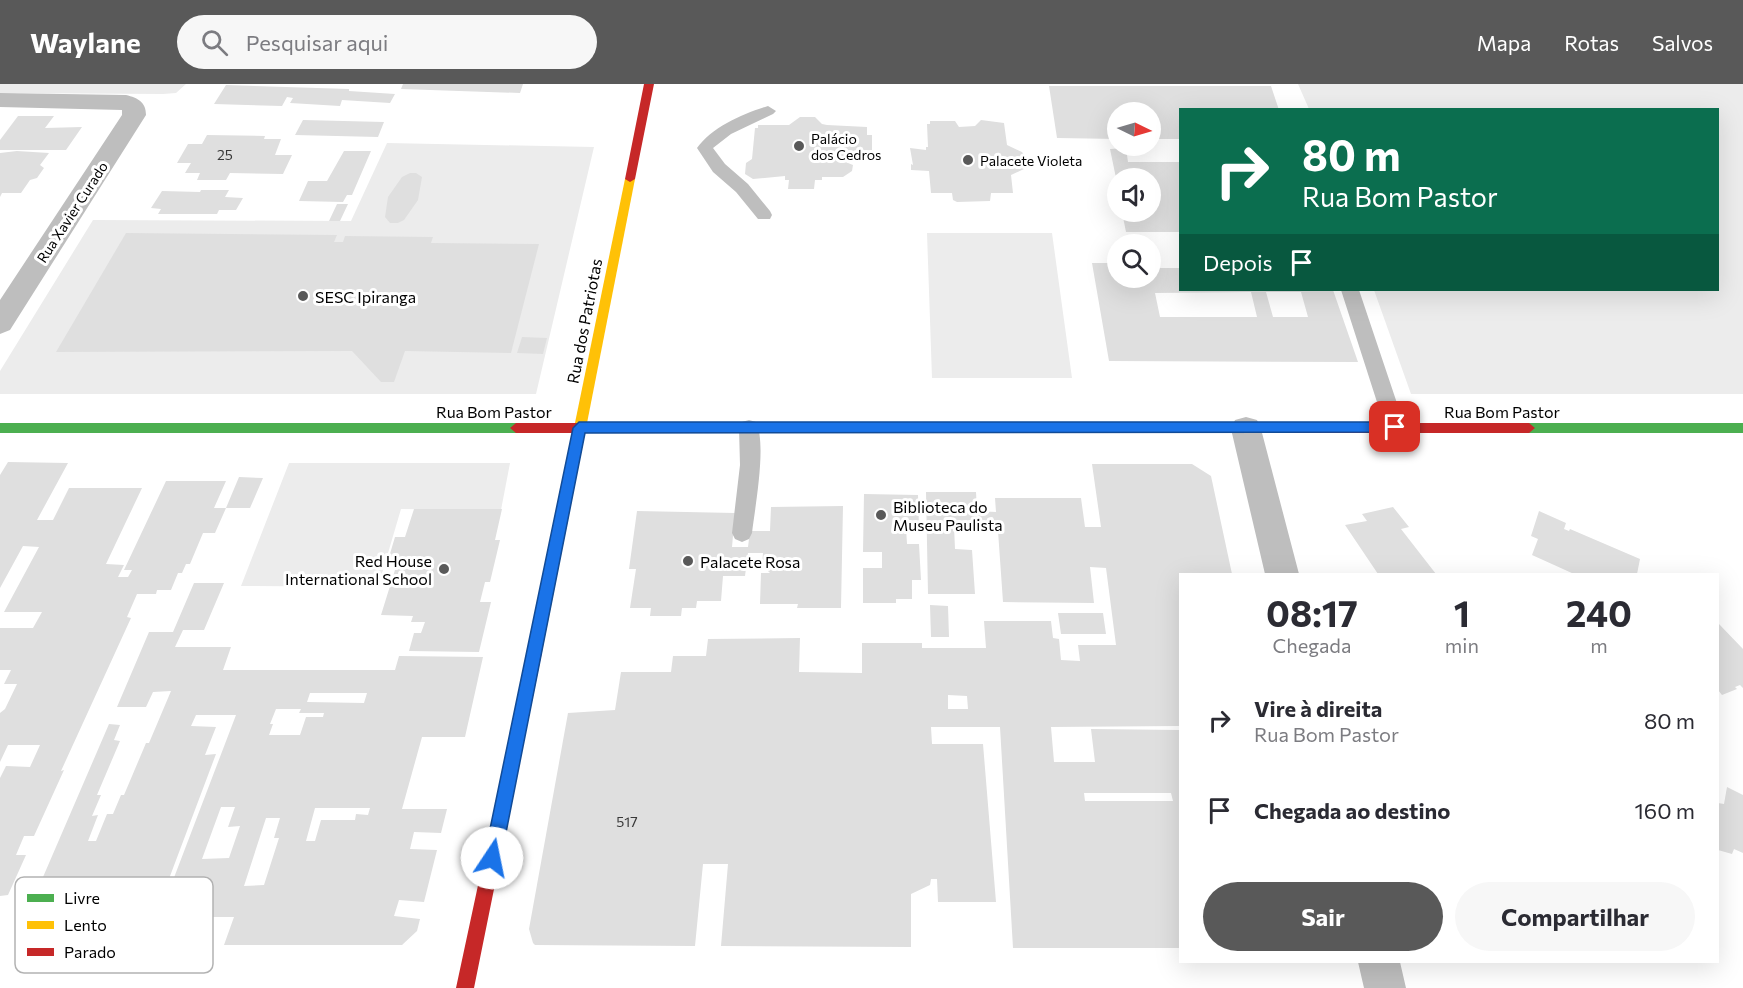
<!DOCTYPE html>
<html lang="pt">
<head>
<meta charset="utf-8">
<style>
	:root { --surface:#fff; --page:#f7f7f7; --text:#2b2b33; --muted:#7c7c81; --accent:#595959 }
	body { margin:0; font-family:Commissioner,sans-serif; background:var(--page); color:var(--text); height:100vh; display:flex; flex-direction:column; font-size:22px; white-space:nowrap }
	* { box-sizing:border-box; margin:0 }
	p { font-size:20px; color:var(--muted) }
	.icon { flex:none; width:33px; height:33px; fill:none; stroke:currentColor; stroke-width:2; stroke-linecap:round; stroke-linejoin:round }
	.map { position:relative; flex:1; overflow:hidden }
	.side { position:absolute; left:1179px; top:489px; width:540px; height:390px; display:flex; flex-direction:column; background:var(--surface); border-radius:0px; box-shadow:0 6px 24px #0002 }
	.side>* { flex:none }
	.banner { position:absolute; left:1179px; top:24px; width:540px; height:183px; border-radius:0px; box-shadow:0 6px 24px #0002; background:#0b6e4f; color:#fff; overflow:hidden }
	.needle { width:39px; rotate:95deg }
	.fabs { position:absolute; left:1107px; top:18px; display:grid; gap:12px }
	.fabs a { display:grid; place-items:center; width:54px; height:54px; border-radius:50%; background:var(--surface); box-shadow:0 6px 24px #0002; font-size:30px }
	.pin { position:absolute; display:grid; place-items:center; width:51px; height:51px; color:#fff; margin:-26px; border-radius:12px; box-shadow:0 3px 9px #0006 }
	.me { position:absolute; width:66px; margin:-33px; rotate:11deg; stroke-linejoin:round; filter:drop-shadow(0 0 4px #0008) }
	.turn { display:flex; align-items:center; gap:21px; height:126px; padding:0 24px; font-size:27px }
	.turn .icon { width:78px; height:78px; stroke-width:2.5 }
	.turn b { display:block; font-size:42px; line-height:51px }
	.then { display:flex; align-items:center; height:57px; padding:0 24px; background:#0003; gap:12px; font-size:22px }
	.eta { display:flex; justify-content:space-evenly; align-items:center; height:102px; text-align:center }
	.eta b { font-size:36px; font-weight:700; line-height:42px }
	.cta { display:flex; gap:12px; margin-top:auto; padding:12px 24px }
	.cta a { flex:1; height:69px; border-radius:36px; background:var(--accent); color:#fff; font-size:24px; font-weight:700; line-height:69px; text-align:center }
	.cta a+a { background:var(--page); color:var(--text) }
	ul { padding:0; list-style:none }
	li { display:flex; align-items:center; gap:18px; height:90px; padding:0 24px }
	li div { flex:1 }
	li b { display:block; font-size:22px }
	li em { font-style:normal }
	header { display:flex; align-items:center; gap:36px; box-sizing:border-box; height:84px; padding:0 30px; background:var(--accent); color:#fff }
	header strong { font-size:28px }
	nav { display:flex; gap:33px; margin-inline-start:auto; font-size:21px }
	.search { width:420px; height:54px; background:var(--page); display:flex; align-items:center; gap:15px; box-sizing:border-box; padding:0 21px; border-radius:33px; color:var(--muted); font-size:22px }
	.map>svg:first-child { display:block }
	.green { fill:#ececec }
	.building { fill:#dfdfdf; fill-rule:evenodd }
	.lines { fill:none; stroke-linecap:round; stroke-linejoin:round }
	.lane { fill:#bebebe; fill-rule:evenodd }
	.street { fill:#bebebe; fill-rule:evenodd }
	.fast { fill:#4caf50; fill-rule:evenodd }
	.slow { fill:#ffc107; fill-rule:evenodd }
	.jam { fill:#c62828; fill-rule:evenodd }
	.route { fill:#1a73e8; stroke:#114b97; stroke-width:1.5 }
	.poi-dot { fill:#595959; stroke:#fff; stroke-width:2 }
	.labels { text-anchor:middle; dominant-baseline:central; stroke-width:6; stroke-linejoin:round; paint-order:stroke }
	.far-poi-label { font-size:14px; fill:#000; stroke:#fff; text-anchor:start }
	.number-label { font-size:14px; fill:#383838 }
	.far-street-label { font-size:14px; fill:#000; stroke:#fff }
	.poi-label { font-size:16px; fill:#000; stroke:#fff; text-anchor:start }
	.street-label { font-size:16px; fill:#000; stroke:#fff }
	.key { fill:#fff; stroke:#b2b2b2; stroke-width:1.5 }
	.key-label { font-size:16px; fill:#000 }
</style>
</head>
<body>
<header>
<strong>Waylane</strong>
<div class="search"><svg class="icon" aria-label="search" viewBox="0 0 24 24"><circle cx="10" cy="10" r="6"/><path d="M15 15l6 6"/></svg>Pesquisar aqui</div>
<nav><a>Mapa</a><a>Rotas</a><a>Salvos</a></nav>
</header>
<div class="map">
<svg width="1743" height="904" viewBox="0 0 1743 904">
	<rect width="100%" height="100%" fill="#fff"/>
	<path class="green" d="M0 0H186L176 9 163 10 0 9Z
		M1298 0H1743V310H1411L1374 206H1718V26L1309 25Z
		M387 59 594 63 536 310H0V287L93 136 351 137Z
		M927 149H1052L1072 294H932Z
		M289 379H510L501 426 401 425 378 503 241 502Z"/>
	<path class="building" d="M403 0H523L520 9 401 5Z
		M226 1 349 5V7L395 10 390 19 342 16 340 22 290 19 293 14 287 13 282 22 214 20Z
		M1049 2H1271L1279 26H1180V55H1150V28H1118V55L1057 54Z
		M18 32H54L45 44 82 43 66 66H0V56Z
		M800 33H815L822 40 827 41 867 43V51H872V74H843V77L853 81 852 87 843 93H822V96H815L814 105H788L789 96H785V92L753 95 745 90 746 79 752 75 755 44H758V41H789Z
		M303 36 384 38 378 53 295 51Z
		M981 36 1004 39 1007 61 1022 68 1027 75 1024 85 1011 91 1013 109H991L990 117 957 118 953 116 952 109H931L929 87 911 86V80L913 81 910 64 926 66V63H928L927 40H930V37H955L959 43 975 42Z
		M207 51 265 52 264 55H281L275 71H292L283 90 230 89 226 96H197L200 89H185L191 79H177L188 60H202Z
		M1126 64 1128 78H1180V148H1126L1122 128H1150V94H1116L1110 65Z
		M17 67 49 69 40 81 44 84 37 94 30 96 21 109H2L0 113V69Z
		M344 67H371L352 111H347L343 118 299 117 308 97H327Z
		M410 89H416L422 93 418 116 404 136 398 139H390L385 133 388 113 402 93Z
		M201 106H229L225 113 243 114 236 126H219L217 130H158L161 125 151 124 162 107 200 108Z
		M337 120H348L340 137H329Z
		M126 149 337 151 334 158H343L345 152 433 153 431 159 539 160 511 269 405 267 394 298H381L352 267 56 268Z
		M1092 179H1118V194H1150V179H1155L1156 184H1180V206H1333L1358 278 1109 277ZM1251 208 1257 233H1160L1155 209ZM1266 208H1301L1308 233H1273Z
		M522 253 547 254 543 270 517 269Z
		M8 378 68 379 37 436H53L69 404H142L106 480 124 481 118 493H128L132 486H124L166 397H226L214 424H226L239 393 263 394 250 424H226L215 449H203L190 480H186L182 489H178L171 506H157L156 510H137L127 533 131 534 61 687 64 686 34 752H24L16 771H26L8 811 0 812V694L6 682 30 683 40 661H8L0 678V629L5 625 17 600H4L11 586H0V544H33L42 528H4L39 463 23 462 0 504V391Z
		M1092 380H1192L1211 392 1232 490H1180V642L1051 643 1054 678H1095L1091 645 1180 646V864H1013L1000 643H931L932 660H983L996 818H938L937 795H931L930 801 911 810V863L721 862 728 780H703L695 862 535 861 533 859 529 845 568 629 615 626 621 588H671L673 572H706L708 555 800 554 799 588 862 589V559H922V564H986L984 537H1051L1053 554 1059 555 1061 576 1080 577 1078 561H1116L1106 484 1090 483 1094 519 1003 518 998 447H978V443L954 442 955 465 972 466 975 510H928L926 408H976L977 427 996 428 995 414H1081L1085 443H1101ZM948 611 967 612 968 625H948ZM1084 709H1171L1173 717H1085Z
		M864 410 918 411 919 443H906L907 460H919L921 496H912V515H896V519H863V484H882V468H863Z
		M843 422 841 524H797L798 520H760L761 489H770L762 481 763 469H748L745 492H723L721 517H697L696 524H682L681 532H650L651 524H630L636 485H629L637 427 735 429 732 463H748L750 447H770L771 423Z
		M1393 423 1409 443 1401 445 1436 490H1378L1345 441 1367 437 1362 430Z
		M414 425H502L495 456H500L490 498H485L480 518H491L479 568 409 567 414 549H421L425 538H411L413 532 381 531 399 473H389L395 453H405Z
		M1539 427 1566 439 1564 445 1569 447 1570 445 1640 475 1637 490H1574L1532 471 1538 455 1531 452Z
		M194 499H224L204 546H183L175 563H231L223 586H395L399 572 483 573 465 653H422L402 725H447L441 749 414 748 410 765 437 766 424 818 399 816 394 832 420 835 417 847 402 861H224L234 833H159L236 631H196L191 642 216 643 205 671 216 670 158 824H149L136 860 15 858 109 640 120 641 114 656 120 657 97 711H101L92 732 98 731 88 757H96L107 730H113L121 711H124L146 659H149L171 607 153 608 146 623H117L149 548H173ZM310 609H367L364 619 307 618ZM276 625H301L299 629H324L323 633H306L300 651H269L273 640H270ZM221 723H235L228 743 240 742 229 774 202 775ZM315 724H370L368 731 356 730 355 736H321L315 757H306ZM266 734H280L274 754H279L264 801 244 802Z
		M930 521 948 522 949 553H931Z
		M1058 529H1103L1106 550H1061Z
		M1718 539 1743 565V604L1740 601 1735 603 1737 605 1722 611 1718 606Z
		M1727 703 1743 711V769L1734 765 1732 770 1718 766V719L1724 720Z"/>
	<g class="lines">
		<path class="lane" d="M768 22 776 27 773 30 731 50 713 64 725 80 748 100 770 127 772 131 770 135H758L736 108 713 88 697 64C712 43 744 29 768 22Z
			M1341 206H1359L1405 343 1402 349 1395 351 1388 349 1385 343Z
			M749 336 756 338C767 360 755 423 752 449L749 455 742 458 735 455 732 449 740 381 739 344 742 338Z"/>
		<path class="street" d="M0 9 126 11C138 14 146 18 146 31L10 246 0 250V216L122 31V26L0 23Z
			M1246 333 1257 336 1261 345 1299 490H1265L1231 345 1235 336Z
			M1358 878H1400L1406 904H1364Z"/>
		<path class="fast" d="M0 339H516L522 344 516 349H0Z
			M803 339H1191L1197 344 1191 349H803L797 344Z
			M1529 339H1743V349H1529L1523 344Z"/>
		<path class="slow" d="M630 92 635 95 542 568 540 573 535 575 530 573 528 568 625 95Z"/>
		<path class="jam" d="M644 0H654L635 95 630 98 625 95Z
			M516 339H803L809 344 803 349H516L510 344Z
			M1191 339H1529L1535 344 1529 349H1191L1185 344Z
			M535 561 540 563 542 568 474 904H456L528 568 530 563Z"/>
	</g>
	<path class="route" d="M579 338H1395L1401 343 1395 348 585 349 501 774 498 780 492 783 486 780 484 774 573 344Z"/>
	<g class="poi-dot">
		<circle cx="799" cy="62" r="6"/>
		<circle cx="968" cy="76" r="6"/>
		<circle cx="303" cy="212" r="6"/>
		<circle cx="881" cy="431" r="6"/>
		<circle cx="688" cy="477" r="6"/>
		<circle cx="444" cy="485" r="6"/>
	</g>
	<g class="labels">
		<g class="far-poi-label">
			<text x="811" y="54">Palácio<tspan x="811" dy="16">dos Cedros</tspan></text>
			<text x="980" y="76">Palacete Violeta</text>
		</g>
		<g class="number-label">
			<text x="225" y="70">25</text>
			<text x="627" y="737">517</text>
		</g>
		<g class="far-street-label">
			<text transform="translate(72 128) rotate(-57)">Rua Xavier Curado</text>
		</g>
		<g class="poi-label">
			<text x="315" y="212">SESC Ipiranga</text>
			<text x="893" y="422">Biblioteca do<tspan x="893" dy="18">Museu Paulista</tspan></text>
			<text x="432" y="476" text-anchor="end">Red House<tspan x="432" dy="18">International School</tspan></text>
			<text x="700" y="477">Palacete Rosa</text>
		</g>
		<g class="street-label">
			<text transform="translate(584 237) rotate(-79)">Rua dos Patriotas</text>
			<text x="494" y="327">Rua Bom Pastor</text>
			<text x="1502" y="327">Rua Bom Pastor</text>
		</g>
	</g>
	<rect x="15" y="793" width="198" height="96" rx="9" class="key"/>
	<rect x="27" y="810" width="27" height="8" fill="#4caf50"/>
	<rect x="27" y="837" width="27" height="8" fill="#ffc107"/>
	<rect x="27" y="864" width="27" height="8" fill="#c62828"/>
	<g class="key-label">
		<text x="64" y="820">Livre</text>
		<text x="64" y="847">Lento</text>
		<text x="64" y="874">Parado</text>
	</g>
</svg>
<div class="fabs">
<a><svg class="needle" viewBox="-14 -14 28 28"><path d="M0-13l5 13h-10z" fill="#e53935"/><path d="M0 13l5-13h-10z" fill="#7c7c81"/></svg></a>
<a><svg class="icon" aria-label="sound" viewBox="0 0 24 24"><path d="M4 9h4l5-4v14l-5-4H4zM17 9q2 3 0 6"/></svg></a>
<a><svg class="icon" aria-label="search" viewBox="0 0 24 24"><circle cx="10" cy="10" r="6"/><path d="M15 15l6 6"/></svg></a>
</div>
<div class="pin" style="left:1395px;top:343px;background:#d93025"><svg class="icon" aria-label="arrive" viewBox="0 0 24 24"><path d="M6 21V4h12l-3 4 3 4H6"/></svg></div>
<svg class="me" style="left:492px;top:774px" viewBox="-20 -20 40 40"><circle r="19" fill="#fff"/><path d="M0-13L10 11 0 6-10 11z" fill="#1a73e8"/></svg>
<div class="banner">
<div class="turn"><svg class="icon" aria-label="right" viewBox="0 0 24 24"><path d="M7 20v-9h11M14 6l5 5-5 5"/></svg><div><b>80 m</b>Rua Bom Pastor</div></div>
<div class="then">Depois<svg class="icon" aria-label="arrive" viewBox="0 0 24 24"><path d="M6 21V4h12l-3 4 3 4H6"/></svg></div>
</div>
<section class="side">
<div class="eta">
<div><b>08:17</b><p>Chegada</p></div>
<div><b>1</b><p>min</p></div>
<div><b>240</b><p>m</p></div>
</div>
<ul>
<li><svg class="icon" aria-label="right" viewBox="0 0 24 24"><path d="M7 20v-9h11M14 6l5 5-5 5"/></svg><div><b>Vire à direita</b><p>Rua Bom Pastor</p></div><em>80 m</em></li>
<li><svg class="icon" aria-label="arrive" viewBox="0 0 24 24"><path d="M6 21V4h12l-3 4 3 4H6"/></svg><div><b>Chegada ao destino</b></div><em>160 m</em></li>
</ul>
<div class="cta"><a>Sair</a><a>Compartilhar</a></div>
</section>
</div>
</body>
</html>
